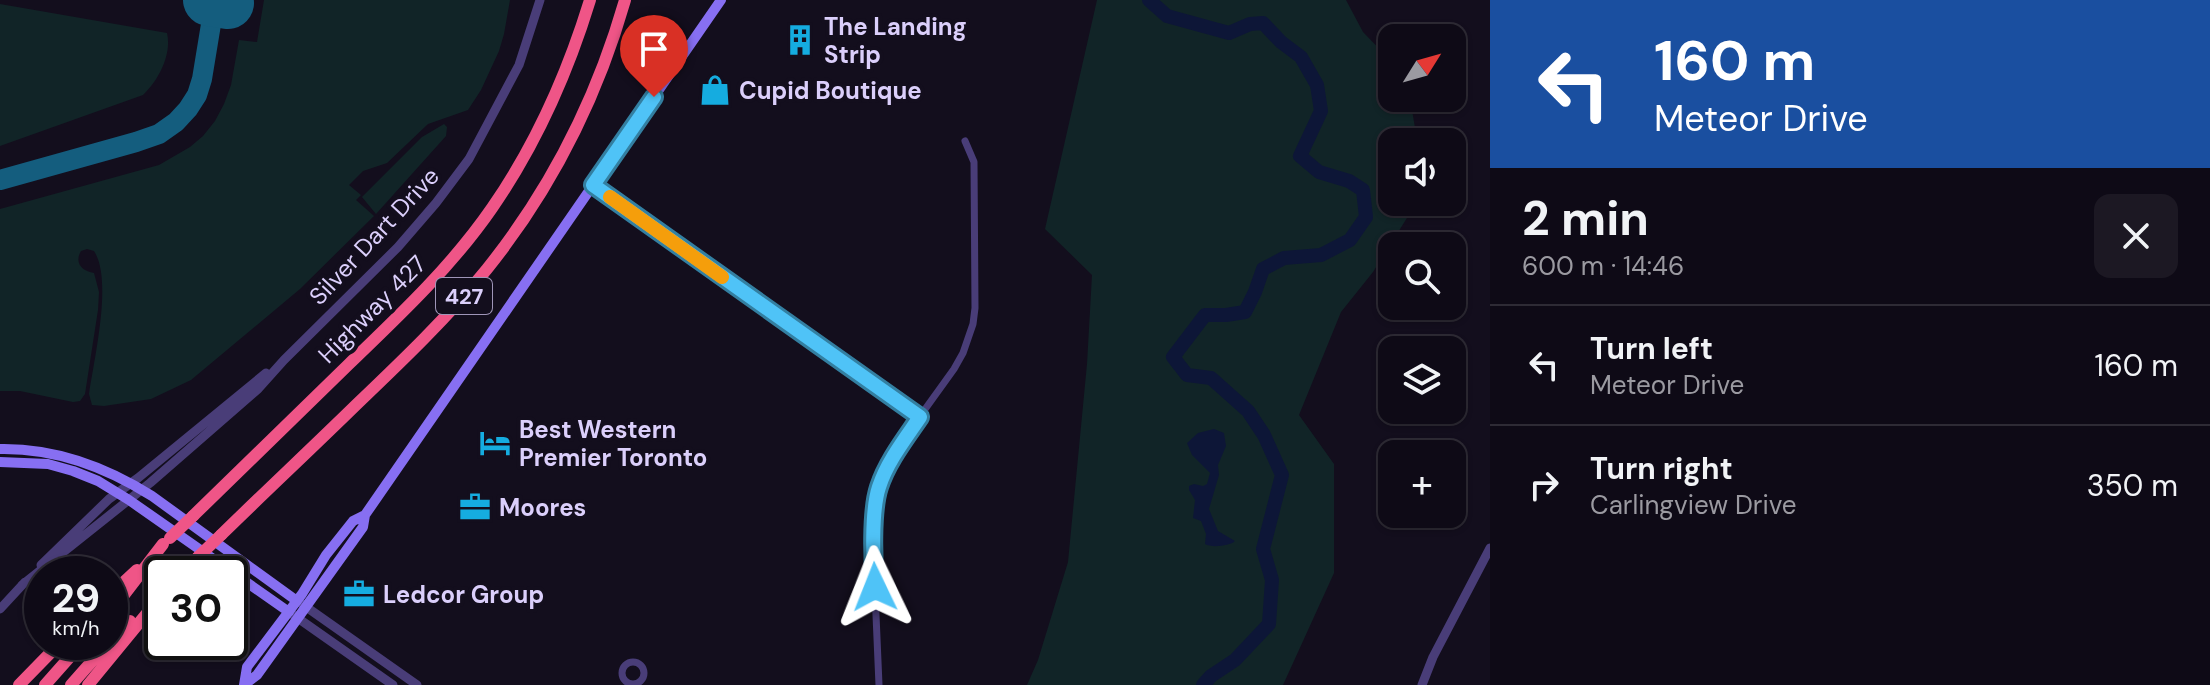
<!DOCTYPE html>
<html lang="en">
<head>
<meta charset="utf-8">
<style>
	:root { --surface:#0e0a16; --page:#1c1823; --text:#f1f3f6; --muted:#9b9aa1; --line:#2e2b35 }
	body { margin:0; font-family:"DM Sans",sans-serif; background:var(--page); color:var(--text); height:100vh; display:flex; flex-direction:column; font-size:30px; white-space:nowrap }
	* { box-sizing:border-box; margin:0 }
	p { font-size:26px; color:var(--muted) }
	.icon { flex:none; width:44px; height:44px; fill:none; stroke:currentColor; stroke-width:2; stroke-linecap:round; stroke-linejoin:round }
	.map { position:relative; flex:1; overflow:hidden }
	.panel { display:flex; flex-direction:column; background:var(--surface); width:720px }
	.panel>* { flex:none }
	.guide { background:#1a4fa0; color:#fff; overflow:hidden }
	.needle { width:52px; rotate:53deg }
	.fabs { position:absolute; left:1378px; top:24px; display:grid; gap:16px }
	.fabs a { display:grid; place-items:center; width:88px; height:88px; border-radius:16px; background:var(--surface); box-shadow:0 2px 6px #0004,0 0 0 2px var(--line); font-size:40px }
	.speed { position:absolute; left:24px; top:556px; display:flex; gap:16px; font-size:40px; font-weight:700; text-align:center }
	.speed>* { display:grid; place-content:center; width:104px; height:104px; border-radius:50%; background:var(--surface); box-shadow:0 2px 6px #0004,0 0 0 2px var(--line); line-height:1 }
	.speed small { font-size:20px; font-weight:400 }
	.speed .limit { border:4px solid #111; border-radius:12px; background:#fff; color:#111 }
	.pin { position:absolute; display:grid; place-items:center; width:68px; height:68px; color:#fff; margin:-82px -34px; border-radius:50% 50% 50% 0; rotate:-45deg; box-shadow:0 0 8px #0007 }
	.pin .icon { rotate:45deg }
	.me { position:absolute; width:88px; margin:-44px; rotate:358deg; stroke-linejoin:round; filter:drop-shadow(0 0 6px #0008) }
	.turn { display:flex; align-items:center; gap:28px; height:168px; padding:0 32px; font-size:36px }
	.turn .icon { width:104px; height:104px; stroke-width:2.5 }
	.turn b { display:block; font-size:56px; line-height:68px }
	.round { display:grid; place-items:center; flex:none; width:84px; height:84px; border-radius:16px; background:var(--page) }
	.headline { display:flex; align-items:center; justify-content:space-between; height:136px; padding:0 32px }
	h1 { font-size:48px; font-weight:700; line-height:60px }
	ul { padding:0; list-style:none }
	li { display:flex; align-items:center; gap:24px; height:120px; padding:0 32px; border-top:2px solid var(--line) }
	li div { flex:1 }
	li b { display:block; font-size:30px }
	li em { font-style:normal }
	main { display:flex; flex:1; min-height:0 }
	.map>svg:first-child { display:block }
	.green { fill:#112427 }
	.water { fill:#0d1637 }
	.lines { fill:none; stroke-linecap:round; stroke-linejoin:round }
	.river { stroke:#0d1637; stroke-width:14 }
	.taxiway { stroke:#145d7e; stroke-width:20 }
	.runway { stroke:#145d7e; stroke-width:52 }
	.minor { stroke:#493d78; stroke-width:7 }
	.tertiary { stroke:#493d78; stroke-width:9 }
	.secondary { stroke:#876ff2; stroke-width:10 }
	.motorway { stroke:#ef5587; stroke-width:12 }
	.motorway-bridge { stroke:#ef5587; stroke-width:12 }
	.route-casing { stroke:#337fa1; stroke-width:20 }
	.route { stroke:#4fc3f7; stroke-width:14 }
	.slow { stroke:#f59e0b; stroke-width:14 }
	.labels { text-anchor:middle; dominant-baseline:central; stroke-width:8; stroke-linejoin:round; paint-order:stroke }
	.shield { fill:#130e1d; stroke:#9f95b8; stroke-width:2 }
	.shield-label { font-size:22px; font-weight:bold; fill:#dbcffb }
	.poi-label { font-size:24px; font-weight:bold; fill:#dbcffb; stroke:#130e1d; text-anchor:start }
	.street-label { font-size:24px; fill:#dbcffb; stroke:#130e1d }
</style>
</head>
<body>
<main>
<div class="map">
<svg width="1490" height="685" viewBox="0 0 1490 685">
	<rect width="100%" height="100%" fill="#130e1d"/>
	<path class="green" d="M264 0H510L504 34 499 51 481 90 468 110 428 124 387 163 363 171 349 185 361 195 356 200 374 216 300 289 191 380 151 399 104 406 92 405 89 394C94 359 113 280 94 251L87 249 81 251C74 263 82 271 94 273L99 292 98 310 85 394 80 401 73 402 20 391H0V209L159 165 190 147 203 136 215 121 224 104 231 85 239 40 257 42Z
		M1097 0H1346L1363 32 1392 62V98H1410L1416 134 1421 142H1392V202H1417L1373 272 1341 312 1299 415 1334 464V573L1283 685H1027L1038 660 1068 562 1087 364 1092 275 1045 229Z
		M0 4 167 33C172 54 159 80 143 95L0 146Z
		M444 124 447 127 446 136 376 214 362 197 422 137Z"/>
	<path class="water" d="M1214 429 1224 433 1226 446 1218 465 1219 475 1209 509 1218 531 1235 541C1230 546 1211 548 1205 544L1206 534 1201 521 1193 518 1195 500 1189 490V486L1194 484 1203 486 1207 484 1210 473 1192 455 1187 443 1198 433Z"/>
	<g class="lines">
		<path class="river" d="M1149 0 1167 16 1229 33 1250 24 1263 23 1281 42 1301 57 1317 85 1321 111 1300 156 1319 172 1349 181 1363 190 1366 217 1350 240 1321 255 1284 258 1263 269 1255 292 1245 312 1226 315H1205L1173 357 1187 375 1211 378 1248 411 1264 435 1282 475 1263 549 1272 580 1269 624 1235 660 1211 676 1203 685"/>
		<path class="taxiway" d="M0 180 136 142 159 134 176 122 188 109 197 95 202 79 215 0"/>
		<path class="runway" d="M209 0 228 3"/>
		<path class="minor" d="M593 185 920 417
			M622 673a11 11 0 1 1 22 0a11 11 0 1 1-22 0Z
			M879 685 874 568 878 489 900 444 954 369 963 353 973 324 975 308 974 162 965 141"/>
		<path class="tertiary" d="M41 565 109 499 138 478 266 373
			M22 585 150 483 258 389 284 360 398 247 436 203 469 159 519 65 540 0
			M302 604 417 685
			M0 609 25 582
			M292 614 393 685
			M1422 685 1433 657 1490 548"/>
		<path class="secondary" d="M0 449C55 448 106 467 152 496L297 601
			M0 462 48 464 73 471 98 481 129 500 289 612
			M244 685 257 675 363 527 365 515 721 0
			M244 685 247 667 302 594 326 555 353 521 365 515"/>
		<path class="motorway" d="M193 516C245 466 297 415 349 364 400 315 452 266 492 208 537 143 567 75 590 0
			M221 535C266 491 312 448 357 404 402 361 448 317 487 269 551 189 597 98 625 0
			M180 574 198 557
			M110 595 137 570
			M110 613 163 544
			M110 641 130 621
			M19 685 61 642
			M45 685 83 642
			M71 685 109 642
			M88 685 162 595"/>
		<path class="motorway-bridge" d="M170 538 193 516
			M198 557 221 535"/>
	</g>
	<g class="lines">
		<defs>
			<path id="route" d="M654 97 593 185 920 417C905 439 887 462 879 487 871 511 873 562 875 587"/>
		</defs>
		<use href="#route" class="route-casing"/>
		<use href="#route" class="route"/>
		<path class="slow" d="M610 197 722 277"/>
	</g>
	<defs>
		<symbol id="building-bare" viewBox="-9 -9 18 18"><path d="M-4-6H4V6H1V3H-1V6H-4ZM-2.5-4.3h1.7v1.8h-1.7ZM.8-4.3h1.7v1.8H.8ZM-2.5-1h1.7V.8h-1.7ZM.8-1h1.7V.8H.8Z" fill="#15ace0" stroke="#130e1d" stroke-width="2.5" paint-order="stroke"/></symbol>
		<symbol id="shop-bare" viewBox="-9 -9 18 18"><path d="M-5-2.5h2.3a2.7 3.5 0 0 1 5.4 0H5L5.5 6h-11ZM-1.5-2.5h3a1.5 2.3 0 0 0-3 0Z" fill="#15ace0" stroke="#130e1d" stroke-width="2.5" paint-order="stroke"/></symbol>
		<symbol id="hotel-bare" viewBox="-9 -9 18 18"><path d="M-6-4.5h1.5V1H6V5H4.5V3h-9V5H-6ZM-4 0a1.8 1.8 0 1 1 3.6 0ZM.5 0V-2.5h3Q6-2.5 6 0Z" fill="#15ace0" stroke="#130e1d" stroke-width="2.5" paint-order="stroke"/></symbol>
		<symbol id="office-bare" viewBox="-9 -9 18 18"><path d="M-6-3h4V-5.5h4V-3h4V5H-6ZM-1-4.5V-3h2v-1.5ZM-6 0V1H6V0Z" fill="#15ace0" stroke="#130e1d" stroke-width="2.5" paint-order="stroke"/></symbol>
	</defs>
	<g fill-rule="evenodd">
		<use href="#building-bare" x="778" y="18" width="44" height="44"/>
		<use href="#shop-bare" x="693" y="68" width="44" height="44"/>
		<use href="#hotel-bare" x="473" y="421" width="44" height="44"/>
		<use href="#office-bare" x="453" y="485" width="44" height="44"/>
		<use href="#office-bare" x="337" y="572" width="44" height="44"/>
	</g>
	<g class="labels">
		<rect class="shield" x="436" y="278" width="56" height="36" rx="6"/>
		<g class="shield-label">
			<text x="464" y="296">427</text>
		</g>
		<g class="poi-label">
			<text x="824" y="26">The Landing<tspan x="824" dy="28">Strip</tspan></text>
			<text x="739" y="90">Cupid Boutique</text>
			<text x="519" y="429">Best Western<tspan x="519" dy="28">Premier Toronto</tspan></text>
			<text x="499" y="507">Moores</text>
			<text x="383" y="594">Ledcor Group</text>
		</g>
		<g class="street-label">
			<text transform="translate(374 236) rotate(-47)">Silver Dart Drive</text>
			<text transform="translate(372 309) rotate(-45)">Highway 427</text>
		</g>
	</g>
</svg>
<div class="fabs">
<a><svg class="needle" viewBox="-14 -14 28 28"><path d="M0-13l5 13h-10z" fill="#e53935"/><path d="M0 13l5-13h-10z" fill="#9b9aa1"/></svg></a>
<a><svg class="icon" aria-label="sound" viewBox="0 0 24 24"><path d="M4 9h4l5-4v14l-5-4H4zM17 9q2 3 0 6"/></svg></a>
<a><svg class="icon" aria-label="search" viewBox="0 0 24 24"><circle cx="10" cy="10" r="6"/><path d="M15 15l6 6"/></svg></a>
<a><svg class="icon" aria-label="layers" viewBox="0 0 24 24"><path d="M12 4l9 5-9 5-9-5zM3 14l9 5 9-5"/></svg></a>
<a>+</a>
</div>
<div class="speed"><div>29<small>km/h</small></div><div class="limit">30</div></div>
<div class="pin" style="left:654px;top:97px;background:#d93025"><svg class="icon" aria-label="arrive" viewBox="0 0 24 24"><path d="M6 21V4h12l-3 4 3 4H6"/></svg></div>
<svg class="me" style="left:875px;top:587px" viewBox="-20 -20 40 40"><path d="M0-17L14 15 0 8-14 15z" fill="#4fc3f7" stroke="#fff" stroke-width="4"/></svg>
</div>
<section class="panel">
<div class="guide">
<div class="turn"><svg class="icon" aria-label="left" viewBox="0 0 24 24"><path d="M17 20v-9H6M10 6l-5 5 5 5"/></svg><div><b>160 m</b>Meteor Drive</div></div>
</div>
<div class="headline"><div><h1>2 min</h1><p>600 m · 14:46</p></div><a class="round"><svg class="icon" aria-label="close" viewBox="0 0 24 24"><path d="M6 6l12 12M18 6L6 18"/></svg></a></div>
<ul>
<li><svg class="icon" aria-label="left" viewBox="0 0 24 24"><path d="M17 20v-9H6M10 6l-5 5 5 5"/></svg><div><b>Turn left</b><p>Meteor Drive</p></div><em>160 m</em></li>
<li><svg class="icon" aria-label="right" viewBox="0 0 24 24"><path d="M7 20v-9h11M14 6l5 5-5 5"/></svg><div><b>Turn right</b><p>Carlingview Drive</p></div><em>350 m</em></li>
</ul>
</section>
</main>
</body>
</html>
